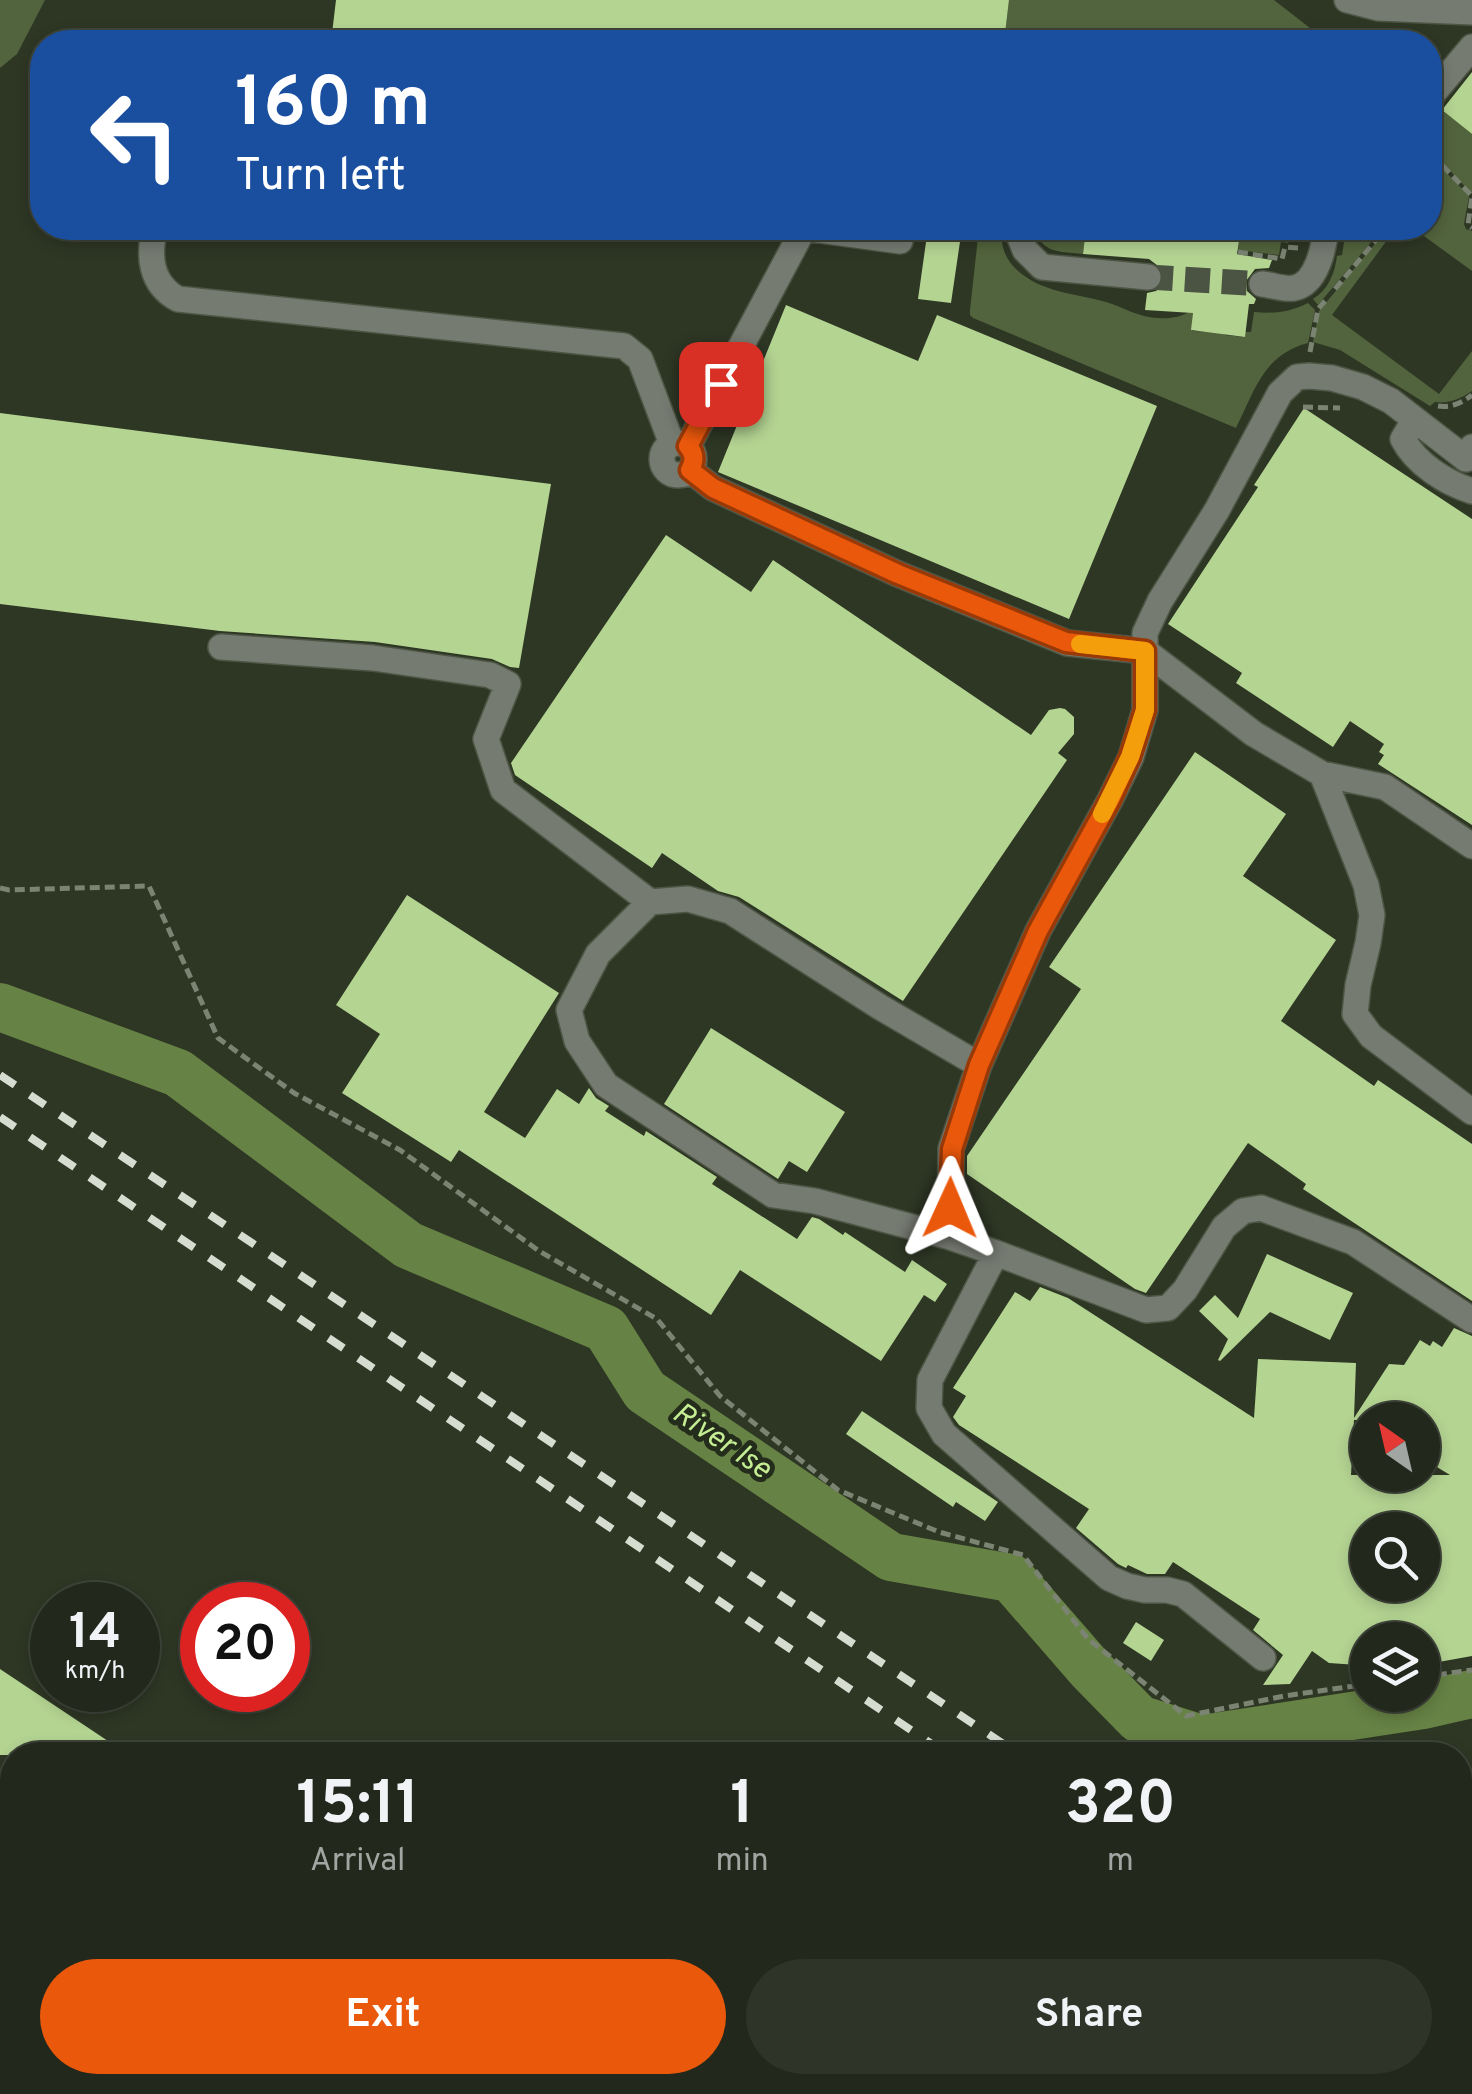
<!DOCTYPE html>
<html lang="en">
<head>
<meta charset="utf-8">
<style>
	:root { --surface:#22281b; --page:#2e3428; --text:#f1f3f6; --muted:#a2a6a3; --line:#3f443a; --accent:#ea580c }
	body { margin:0; font-family:Overpass,sans-serif; background:var(--page); color:var(--text); height:100vh; display:flex; flex-direction:column; font-size:38px; white-space:nowrap }
	* { box-sizing:border-box; margin:0 }
	p { font-size:32px; color:var(--muted) }
	.icon { flex:none; width:55px; height:55px; fill:none; stroke:currentColor; stroke-width:2; stroke-linecap:round; stroke-linejoin:round }
	.map { position:relative; flex:1; overflow:hidden }
	.sheet { position:absolute; left:0px; top:1742px; width:1472px; height:352px; display:flex; flex-direction:column; background:var(--surface); border-radius:40px 40px 0 0; box-shadow:0 5px 15px #0003,0 0 0 2px var(--line) }
	.sheet>* { flex:none }
	.top-card { position:absolute; left:30px; top:30px; width:1412px; height:210px; border-radius:40px; box-shadow:0 5px 15px #0003,0 0 0 2px var(--line); background:#1a4fa0; color:#fff; overflow:hidden }
	.needle { width:65px; rotate:326deg }
	.buttons { position:absolute; left:1350px; top:1402px; display:grid; gap:20px }
	.buttons a { display:grid; place-items:center; width:90px; height:90px; border-radius:50%; background:var(--surface); box-shadow:0 5px 15px #0003,0 0 0 2px var(--line); font-size:50px }
	.speed { position:absolute; left:30px; top:1582px; display:flex; gap:20px; font-size:50px; font-weight:700; text-align:center }
	.speed>* { display:grid; place-content:center; width:130px; height:130px; border-radius:50%; background:var(--surface); box-shadow:0 5px 15px #0003,0 0 0 2px var(--line); line-height:1 }
	.speed small { font-size:25px; font-weight:400 }
	.speed .limit { border:15px solid #d22; background:#fff; color:#111 }
	.pin { position:absolute; display:grid; place-items:center; width:85px; height:85px; color:#fff; margin:-42px; border-radius:20px; box-shadow:0 5px 15px #0006 }
	.me { position:absolute; width:110px; margin:-55px; rotate:1deg; stroke-linejoin:round; filter:drop-shadow(0 0 8px #0008) }
	.turn { display:flex; align-items:center; gap:35px; height:210px; padding:0 40px; font-size:45px }
	.turn .icon { width:130px; height:130px; stroke-width:2.5 }
	.turn b { display:block; font-size:70px; line-height:85px }
	.eta { display:flex; justify-content:space-evenly; align-items:center; height:170px; text-align:center }
	.eta b { font-size:60px; font-weight:700; line-height:70px }
	.button { display:flex; gap:20px; margin-top:auto; padding:20px 40px }
	.button a { flex:1; height:115px; border-radius:60px; background:var(--accent); color:#fff; font-size:40px; font-weight:700; line-height:115px; text-align:center }
	.button a+a { background:var(--page); color:var(--text) }
	.map>svg:first-child { display:block }
	.green { fill:#52643d }
	.lines { fill:none; stroke-linecap:round; stroke-linejoin:round }
	.stream { stroke:#668244; stroke-width:8 }
	.river { stroke:#668244; stroke-width:48 }
	.building { fill:#b4d492; fill-rule:evenodd }
	.minor-tunnel { stroke:#4b5342; stroke-width:25; stroke-dasharray:25 12; stroke-linecap:butt }
	.minor-casing { stroke:#4d5544; stroke-width:28 }
	.path { stroke:#7b8373; stroke-width:5; stroke-dasharray:10 5; stroke-linecap:butt }
	.minor { stroke:#767b72; stroke-width:25 }
	.rail { stroke:#d6dcd0; stroke-width:8; stroke-dasharray:18 18; stroke-linecap:butt }
	.route-casing { stroke:#983908; stroke-width:25 }
	.route { stroke:#ea580c; stroke-width:18 }
	.slow { stroke:#f59e0b; stroke-width:18 }
	.labels { text-anchor:middle; dominant-baseline:central; stroke-width:10; stroke-linejoin:round; paint-order:stroke }
	.water-label { font-size:30px; font-style:italic; fill:#c5ee94; stroke:#242c1b }
</style>
</head>
<body>
<div class="map">
<svg width="1472" height="2094" viewBox="0 0 1472 2094">
	<rect width="100%" height="100%" fill="#2e3624"/>
	<path class="green" d="M0 0H45L17 54 0 68Z
		M1009 0H1274L1328 42H1004Z
		M1442 110 1472 134V194L1438 158 1430 156V127Z
		M1430 161 1437 163 1469 196 1464 224 1466 229 1472 231V271L1413 228H1430Z
		M979 228H1001C1001 245 1004 258 1017 270 1042 293 1075 293 1106 302 1122 307 1141 318 1158 318 1169 319 1181 317 1189 312H1193L1192 331 1224 332 1225 335 1244 337 1245 332H1251L1254 312C1274 314 1290 312 1308 303L1315 310 1308 343C1263 355 1255 390 1236 428L973 318 970 315V310Z
		M1033 228H1086L1083 254C1057 251 1044 254 1033 228Z
		M1241 228H1289L1288 243 1281 242 1279 255 1238 250Z
		M1384 228H1396L1332 315 1439 394 1472 351V391C1460 399 1449 404 1435 402L1430 406 1340 350 1313 342 1319 311 1379 239Z
		M1345 236 1372 241 1318 305 1313 299C1328 290 1335 273 1337 256L1342 255Z
		M947 2083 1354 2082 1362 2094H941Z"/>
	<g class="lines">
		<path class="stream" d="M941 2094 947 2082"/>
		<path class="river" d="M0 1007 178 1073 408 1245 606 1329 645 1391 891 1557 1011 1578 1091 1670 1139 1719 1202 1739 1423 1705 1472 1694"/>
	</g>
	<path class="building" d="M336 0H1009L1004 42H331Z
		M1472 72V134L1442 110Z
		M928 228H962L951 303 918 299Z
		M1086 228H1241L1237 254 1272 260 1269 268 1255 269 1246 281 1247 291 1256 299 1254 304H1249L1245 337 1191 330 1193 313 1145 310 1147 293 1156 291 1162 286 1164 278 1162 269 1149 259 1083 254Z
		M786 305 918 361 937 315 1157 406 1069 619 718 472Z
		M1304 408 1472 519V825L1378 764 1384 755 1379 752 1384 744 1350 721 1333 747 1236 683 1242 673 1168 624 1258 487 1254 485Z
		M0 413 551 484 519 668 510 667 492 659 375 642 220 631 0 604Z
		M666 535 751 592 773 560 1031 735 1049 710 1060 708 1065 709 1074 717V734L1058 753 1067 760 903 1001 739 897 718 891 662 853 652 868 515 775 511 763Z
		M1195 752 1286 814 1243 876 1336 940 1281 1021 1374 1086 1378 1080 1472 1144V1301L1303 1189 1306 1184 1248 1143 1146 1293 1135 1289 967 1174V1156L1081 989 1049 967Z
		M407 895 559 993 484 1112 525 1138 557 1089 579 1104 589 1088 596 1098 609 1106 605 1111 644 1136 646 1131 717 1177 712 1184 797 1239 812 1217 819 1219 843 1235 845 1232 905 1272 912 1260 947 1284 935 1302 924 1295 881 1361 740 1270 711 1315 459 1150 451 1162 342 1093 380 1034 336 1005Z
		M711 1028 845 1112 807 1172 789 1161 778 1179 664 1104Z
		M1267 1254 1353 1293 1330 1340 1270 1312 1220 1361 1218 1360 1228 1339 1199 1311 1215 1295 1238 1318Z
		M1040 1287 1068 1298 1254 1418 1258 1359 1356 1363 1354 1418 1389 1364 1404 1365 1420 1340 1430 1346 1433 1341 1442 1347 1454 1328 1472 1336V1656L1422 1665V1640H1368V1651L1358 1665 1329 1663 1312 1651 1290 1684 1263 1685 1283 1655 1253 1630 1260 1619 1173 1562 1165 1574H1147L1128 1565 1126 1568 1118 1564 1076 1528 1089 1509 959 1425 953 1417 966 1396 953 1388 1015 1292 1030 1301ZM1354 1420H1422V1458L1450 1475H1351ZM1368 1530H1422V1585H1368Z
		M862 1411 998 1502 985 1521 956 1502 953 1507 846 1434Z
		M1136 1622 1164 1640 1151 1661 1123 1643Z
		M0 1669 129 1755H0Z"/>
	<g class="lines">
		<path class="minor-tunnel" d="M1148 277 1262 284"/>
		<defs>
			<path id="minor" d="M1347 0 1378 8 1472 12
				M1430 97 1472 47
				M155 228C148 255 150 284 178 299L624 346 640 359 672 444
				M804 228 900 241
				M1016 228 1025 250 1042 267 1148 277
				M1262 284C1272 285 1285 290 1294 288 1317 284 1324 247 1326 228
				M1414 421 1403 439C1416 464 1446 483 1472 491
				M662 459a16 16 0 1 1 32 0a16 16 0 1 1-32 0Z
				M688 446 804 228
				M690 470 713 488 898 574 1067 643 1145 651 1254 734 1322 774 1366 885 1372 915 1368 943 1358 985 1355 1014 1371 1036 1472 1112
				M221 647 373 658 490 675 508 684 486 739 503 790 650 902
				M1322 774 1385 787 1472 846
				M979 1065 880 1007 730 911 688 899 650 902 598 954 569 1010 577 1041 606 1085 773 1195 815 1201 950 1237 996 1253 1146 1310 1168 1308 1185 1290 1224 1227 1243 1211 1261 1208 1353 1242 1472 1320
				M950 1237 951 1149 979 1065 1038 931 1110 800 1131 757 1145 710V633L1160 601 1217 510 1280 393 1297 377 1309 376 1332 378 1363 387 1391 401 1466 459 1472 447
				M996 1253 930 1380 929 1408 944 1434 1109 1578 1127 1586 1145 1590H1167L1183 1594 1263 1658"/>
		</defs>
		<use href="#minor" class="minor-casing"/>
		<path class="path" d="M1430 158 1437 160 1472 196 1468 225 1472 228
			M1349 235 1376 240
			M1238 252 1282 259 1285 247 1299 248
			M1335 289 1376 240 1381 228
			M1310 352 1318 309 1325 301
			M1438 406C1451 408 1462 403 1472 395
			M1303 407 1340 408
			M0 888 9 890 149 886 218 1038 294 1093 400 1150 539 1251 657 1319 720 1396 838 1490 939 1532 1023 1555 1088 1639 1186 1716 1284 1696 1368 1684
			M1422 1677 1472 1670
			M980 2082 1001 2094
			M965 2094 974 2082"/>
		<use href="#minor" class="minor"/>
		<path class="rail" d="M0 1075 1020 1755
			M0 1117 948 1755
			M1460 2065 1472 2073
			M1412 2082 1429 2094
			M1435 2082 1452 2094"/>
	</g>
	<g class="lines">
		<defs>
			<path id="route" d="M721 384 688 446C695 454 695 461 690 470L713 488 898 574 1066 642 1145 651V710L1130 757 1110 800 1038 931 979 1065 952 1149 950 1208"/>
		</defs>
		<use href="#route" class="route-casing"/>
		<use href="#route" class="route"/>
		<path class="slow" d="M1080 644 1145 651V710L1130 757 1102 814"/>
	</g>
	<g class="labels">
		<g class="water-label">
			<text transform="translate(721 1442) rotate(34)">River Ise</text>
		</g>
	</g>
</svg>
<div class="buttons">
<a><svg class="needle" viewBox="-14 -14 28 28"><path d="M0-13l5 13h-10z" fill="#e53935"/><path d="M0 13l5-13h-10z" fill="#a2a6a3"/></svg></a>
<a><svg class="icon" aria-label="search" viewBox="0 0 24 24"><circle cx="10" cy="10" r="6"/><path d="M15 15l6 6"/></svg></a>
<a><svg class="icon" aria-label="layers" viewBox="0 0 24 24"><path d="M12 4l9 5-9 5-9-5zM3 14l9 5 9-5"/></svg></a>
</div>
<div class="speed"><div>14<small>km/h</small></div><div class="limit">20</div></div>
<div class="pin" style="left:721px;top:384px;background:#d93025"><svg class="icon" aria-label="arrive" viewBox="0 0 24 24"><path d="M6 21V4h12l-3 4 3 4H6"/></svg></div>
<svg class="me" style="left:950px;top:1208px" viewBox="-20 -20 40 40"><path d="M0-17L14 15 0 8-14 15z" fill="#ea580c" stroke="#fff" stroke-width="4"/></svg>
<div class="top-card">
<div class="turn"><svg class="icon" aria-label="left" viewBox="0 0 24 24"><path d="M17 20v-9H6M10 6l-5 5 5 5"/></svg><div><b>160 m</b>Turn left</div></div>
</div>
<section class="sheet">
<div class="eta">
<div><b>15:11</b><p>Arrival</p></div>
<div><b>1</b><p>min</p></div>
<div><b>320</b><p>m</p></div>
</div>
<div class="button"><a>Exit</a><a>Share</a></div>
</section>
</div>
</body>
</html>
